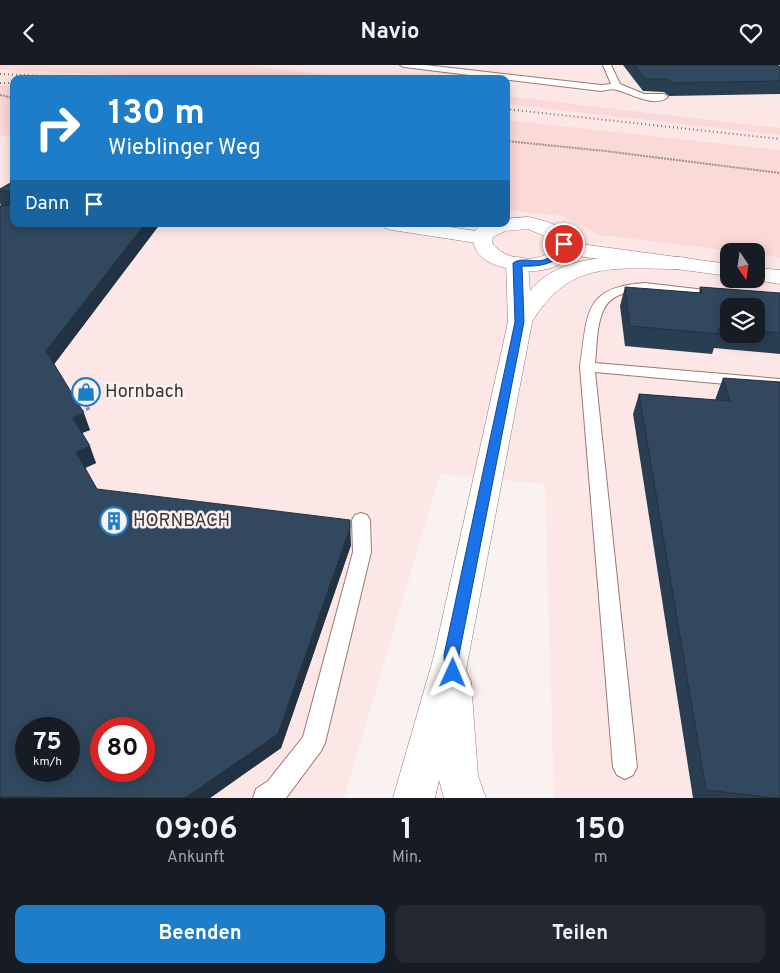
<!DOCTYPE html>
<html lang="de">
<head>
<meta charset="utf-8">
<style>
	:root { --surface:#171b24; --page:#242831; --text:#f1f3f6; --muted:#9ea1a6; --accent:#1e7dc9 }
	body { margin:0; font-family:Overpass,sans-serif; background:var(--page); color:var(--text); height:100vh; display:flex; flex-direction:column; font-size:19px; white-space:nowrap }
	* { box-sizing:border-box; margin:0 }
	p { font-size:16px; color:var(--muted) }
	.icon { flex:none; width:28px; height:28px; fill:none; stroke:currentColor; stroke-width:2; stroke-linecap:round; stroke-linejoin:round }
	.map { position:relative; height:733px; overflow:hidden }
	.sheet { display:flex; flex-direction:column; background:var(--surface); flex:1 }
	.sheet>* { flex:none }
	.banner { position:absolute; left:10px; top:10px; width:500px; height:152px; border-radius:10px; box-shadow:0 2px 12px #0003; background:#1e7dc9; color:#fff; overflow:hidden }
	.needle { width:32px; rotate:167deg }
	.fabs { position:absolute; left:720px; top:178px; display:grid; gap:10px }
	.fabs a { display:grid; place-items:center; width:45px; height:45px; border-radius:10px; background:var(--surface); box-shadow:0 2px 12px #0003; font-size:25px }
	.speed { position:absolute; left:15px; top:652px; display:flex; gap:10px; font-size:25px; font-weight:700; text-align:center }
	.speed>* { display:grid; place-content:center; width:65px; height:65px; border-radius:50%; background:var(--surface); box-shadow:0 2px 12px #0003; line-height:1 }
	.speed small { font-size:12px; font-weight:400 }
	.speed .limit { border:8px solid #d22; background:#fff; color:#111 }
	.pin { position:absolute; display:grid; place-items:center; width:42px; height:42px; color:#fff; margin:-21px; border:2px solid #fff; border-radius:50%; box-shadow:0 1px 5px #0007 }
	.me { position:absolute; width:55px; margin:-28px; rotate:1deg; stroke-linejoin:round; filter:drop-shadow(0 0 4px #0008) }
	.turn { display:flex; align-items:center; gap:18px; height:105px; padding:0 15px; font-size:22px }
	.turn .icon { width:65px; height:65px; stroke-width:2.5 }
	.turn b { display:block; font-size:35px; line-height:42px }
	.then { display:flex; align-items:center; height:48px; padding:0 15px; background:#0003; gap:10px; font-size:19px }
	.eta { display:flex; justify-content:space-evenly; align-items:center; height:85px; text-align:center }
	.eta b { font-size:30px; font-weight:700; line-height:35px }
	.action { display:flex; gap:10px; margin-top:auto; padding:10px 15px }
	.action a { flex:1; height:58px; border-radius:10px; background:var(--accent); color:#fff; font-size:20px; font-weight:700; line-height:58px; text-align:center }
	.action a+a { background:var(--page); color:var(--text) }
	header { display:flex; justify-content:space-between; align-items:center; height:65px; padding:0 15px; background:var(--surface); font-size:22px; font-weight:700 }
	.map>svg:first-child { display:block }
	.built { fill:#fce7e6; fill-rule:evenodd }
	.green { fill:#fad9d7 }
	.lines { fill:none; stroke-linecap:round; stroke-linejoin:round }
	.lane-casing { stroke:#9d7875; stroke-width:2 }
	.street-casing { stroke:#9d7875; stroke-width:1 }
	.secondary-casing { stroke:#9d7875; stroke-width:1 }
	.highway-casing { stroke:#9d7875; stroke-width:1 }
	.path-far1 { stroke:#9e9291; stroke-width:2; stroke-dasharray:2 1; stroke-linecap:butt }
	.path { stroke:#9e9291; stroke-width:3; stroke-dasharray:4 2.5; stroke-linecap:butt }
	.lane { fill:#fff; fill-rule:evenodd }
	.street { fill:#fff; fill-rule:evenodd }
	.secondary { fill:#fff; fill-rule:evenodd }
	.highway { fill:#fff; fill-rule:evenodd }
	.rail { stroke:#7f7271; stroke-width:2; stroke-dasharray:1 3; stroke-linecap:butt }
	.wall { fill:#2a3e51; fill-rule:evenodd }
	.shaded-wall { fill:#223242 }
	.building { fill:#31485e; stroke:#223242; fill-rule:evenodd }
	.route { fill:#1a73e8; stroke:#114b97 }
	.labels { text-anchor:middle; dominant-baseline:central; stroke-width:5; stroke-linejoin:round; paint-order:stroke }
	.poi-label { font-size:18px; fill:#413130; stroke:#faf1f1; text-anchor:start }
</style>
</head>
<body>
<header><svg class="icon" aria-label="back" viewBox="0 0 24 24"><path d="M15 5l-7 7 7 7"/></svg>Navio<svg class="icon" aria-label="heart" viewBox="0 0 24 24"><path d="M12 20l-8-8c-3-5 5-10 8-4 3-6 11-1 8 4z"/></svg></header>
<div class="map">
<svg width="780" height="733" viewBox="0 0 780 733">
	<rect width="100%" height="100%" fill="#faf1f1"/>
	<path class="built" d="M247 0H780V63L506 31V14H361Z
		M0 5 143 10 223 14H14V21L0 20Z
		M506 39 780 70V85L506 55Z
		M0 70 14 73V159H506V145L509 144 562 151 599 170 733 186H729V214H756V189L780 193V733H554L545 419 440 409 344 733H0ZM729 241H756V269H729ZM26 664H69V706H26ZM101 664H144V706H101Z"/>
	<path class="green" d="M0 0H247L361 14H223L0 5Z
		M0 20 14 21V73L0 70Z
		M506 31 780 63V70L506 39Z
		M506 55 780 85V193L756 189V186H733L599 170 562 151 506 145Z"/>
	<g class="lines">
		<defs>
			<path id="lane" d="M400 0H425L601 20 611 19 603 0H611L620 19 644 29H664L668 32C654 43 632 29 617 25 612 23 606 25 601 26L404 2Z
				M645 218 705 225 712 229 705 233C679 229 618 214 604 244 596 260 597 281 595 298L780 314V324L595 307 637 702 633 710 625 714 617 710 613 702 580 302C588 250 582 222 645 218Z
				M361 448 367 450 370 455 371 487 325 678 321 686 286 733H253L256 724 268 716 303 672 353 487 352 455 355 450Z"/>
			<path id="street" d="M382 159H429L483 167 490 169 493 173 490 177 483 179 392 165 385 163Z"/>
			<path id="secondary" d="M528 152C547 156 564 160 573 178L729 199V211L570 190C553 213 509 208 487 196 472 187 465 163 487 159 493 158 500 159 506 159V154ZM528 164 549 173 554 183C541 200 502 196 492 177L493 172 505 166Z
				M756 203 780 205V219L749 214H756Z"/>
			<path id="highway" d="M517 192 525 193 528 198 530 226C563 184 632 192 680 192L688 193 691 198 688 203 680 204C616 204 569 194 532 257L466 605 471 616 478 711 486 733H444L439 715 435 733H393L434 591 508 257 506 198 509 193Z"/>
		</defs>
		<use href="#lane" class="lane-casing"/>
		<use href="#street" class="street-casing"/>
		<use href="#secondary" class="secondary-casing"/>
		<use href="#highway" class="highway-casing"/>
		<path class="path-far1" d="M0 30 14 33
			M506 76 605 86 780 108"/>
		<path class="path" d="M80 347 92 342"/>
		<use href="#lane" class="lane"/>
		<use href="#street" class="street"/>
		<use href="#secondary" class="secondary"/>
		<use href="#highway" class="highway"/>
		<path class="rail" d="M0 9 113 14
			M0 18H14
			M506 44 780 74"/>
	</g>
	<path class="wall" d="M623 0H778L780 2V29L669 31 664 27 643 26Z
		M14 116V159H160L54 299 90 365 82 368 96 398 85 403 97 424 351 480 281 683 210 733H0V141H1L0 138V124Z
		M625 222 699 228 700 222 780 228V289L714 283 712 289 625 281 620 241ZM729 241H756V269H729Z
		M723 313 780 317V733H693L633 349 639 329 715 335Z"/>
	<path class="shaded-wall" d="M145 159H160L52 302 46 286Z
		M84 348 90 365 79 369 73 353Z
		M90 381 96 398 83 404 76 387Z
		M350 455 351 480 281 683 210 733H185Z"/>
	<path class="building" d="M635 0H778L780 2V16L672 18 667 14H645Z
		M14 116V159H145L46 286 84 348 73 353 90 381 76 387 97 424 350 455V463L278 669 185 733 0 732V141L10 140V126H0V124ZM26 664H69V706H26ZM101 664H144V706H101Z
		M625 222 702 228 700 222 780 228V268L756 266V241H729V263H718L719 269 630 261Z
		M723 313 780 317V733H774L706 725 639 329 730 336Z"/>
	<path class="route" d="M560 177 568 179 566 187C554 199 539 202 522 201L524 257 459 590 460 608 458 613 453 615 447 613 445 608 444 590 515 257 513 198C527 188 547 209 560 177Z"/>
	<defs>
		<symbol id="shop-ring" viewBox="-11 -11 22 22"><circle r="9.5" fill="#faf1f1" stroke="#1e7dc9" stroke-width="1.5"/><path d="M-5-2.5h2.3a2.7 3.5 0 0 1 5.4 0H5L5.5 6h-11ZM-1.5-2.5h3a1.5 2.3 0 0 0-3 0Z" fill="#1e7dc9"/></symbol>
		<symbol id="building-ring" viewBox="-11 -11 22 22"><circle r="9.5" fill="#faf1f1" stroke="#1e7dc9" stroke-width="1.5"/><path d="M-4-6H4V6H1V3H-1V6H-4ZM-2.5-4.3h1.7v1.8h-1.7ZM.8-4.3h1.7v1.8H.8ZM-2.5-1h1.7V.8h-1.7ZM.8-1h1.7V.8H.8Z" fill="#1e7dc9"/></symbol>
	</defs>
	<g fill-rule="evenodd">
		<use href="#shop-ring" x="70" y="311" width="32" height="32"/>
		<use href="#building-ring" x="98" y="440" width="32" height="32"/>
	</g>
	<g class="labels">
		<g class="poi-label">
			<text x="105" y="327">Hornbach</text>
			<text x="133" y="456">HORNBACH</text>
		</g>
	</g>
</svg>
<div class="fabs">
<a><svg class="needle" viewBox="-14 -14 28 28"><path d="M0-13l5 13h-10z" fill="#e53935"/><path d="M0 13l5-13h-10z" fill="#9ea1a6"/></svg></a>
<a><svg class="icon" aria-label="layers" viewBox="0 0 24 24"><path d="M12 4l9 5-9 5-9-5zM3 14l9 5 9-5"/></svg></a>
</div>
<div class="speed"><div>75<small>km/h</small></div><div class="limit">80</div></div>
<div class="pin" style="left:564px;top:179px;background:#d93025"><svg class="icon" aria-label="arrive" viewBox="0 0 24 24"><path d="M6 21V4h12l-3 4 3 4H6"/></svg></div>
<svg class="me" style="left:453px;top:608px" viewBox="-20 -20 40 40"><path d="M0-17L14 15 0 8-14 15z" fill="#1a73e8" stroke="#fff" stroke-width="4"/></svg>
<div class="banner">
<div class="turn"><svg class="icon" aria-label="right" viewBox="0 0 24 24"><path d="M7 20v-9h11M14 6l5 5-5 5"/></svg><div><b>130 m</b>Wieblinger Weg</div></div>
<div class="then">Dann<svg class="icon" aria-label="arrive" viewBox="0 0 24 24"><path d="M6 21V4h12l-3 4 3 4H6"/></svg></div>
</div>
</div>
<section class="sheet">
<div class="eta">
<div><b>09:06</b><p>Ankunft</p></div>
<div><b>1</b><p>Min.</p></div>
<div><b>150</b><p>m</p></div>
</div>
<div class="action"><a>Beenden</a><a>Teilen</a></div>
</section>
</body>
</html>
